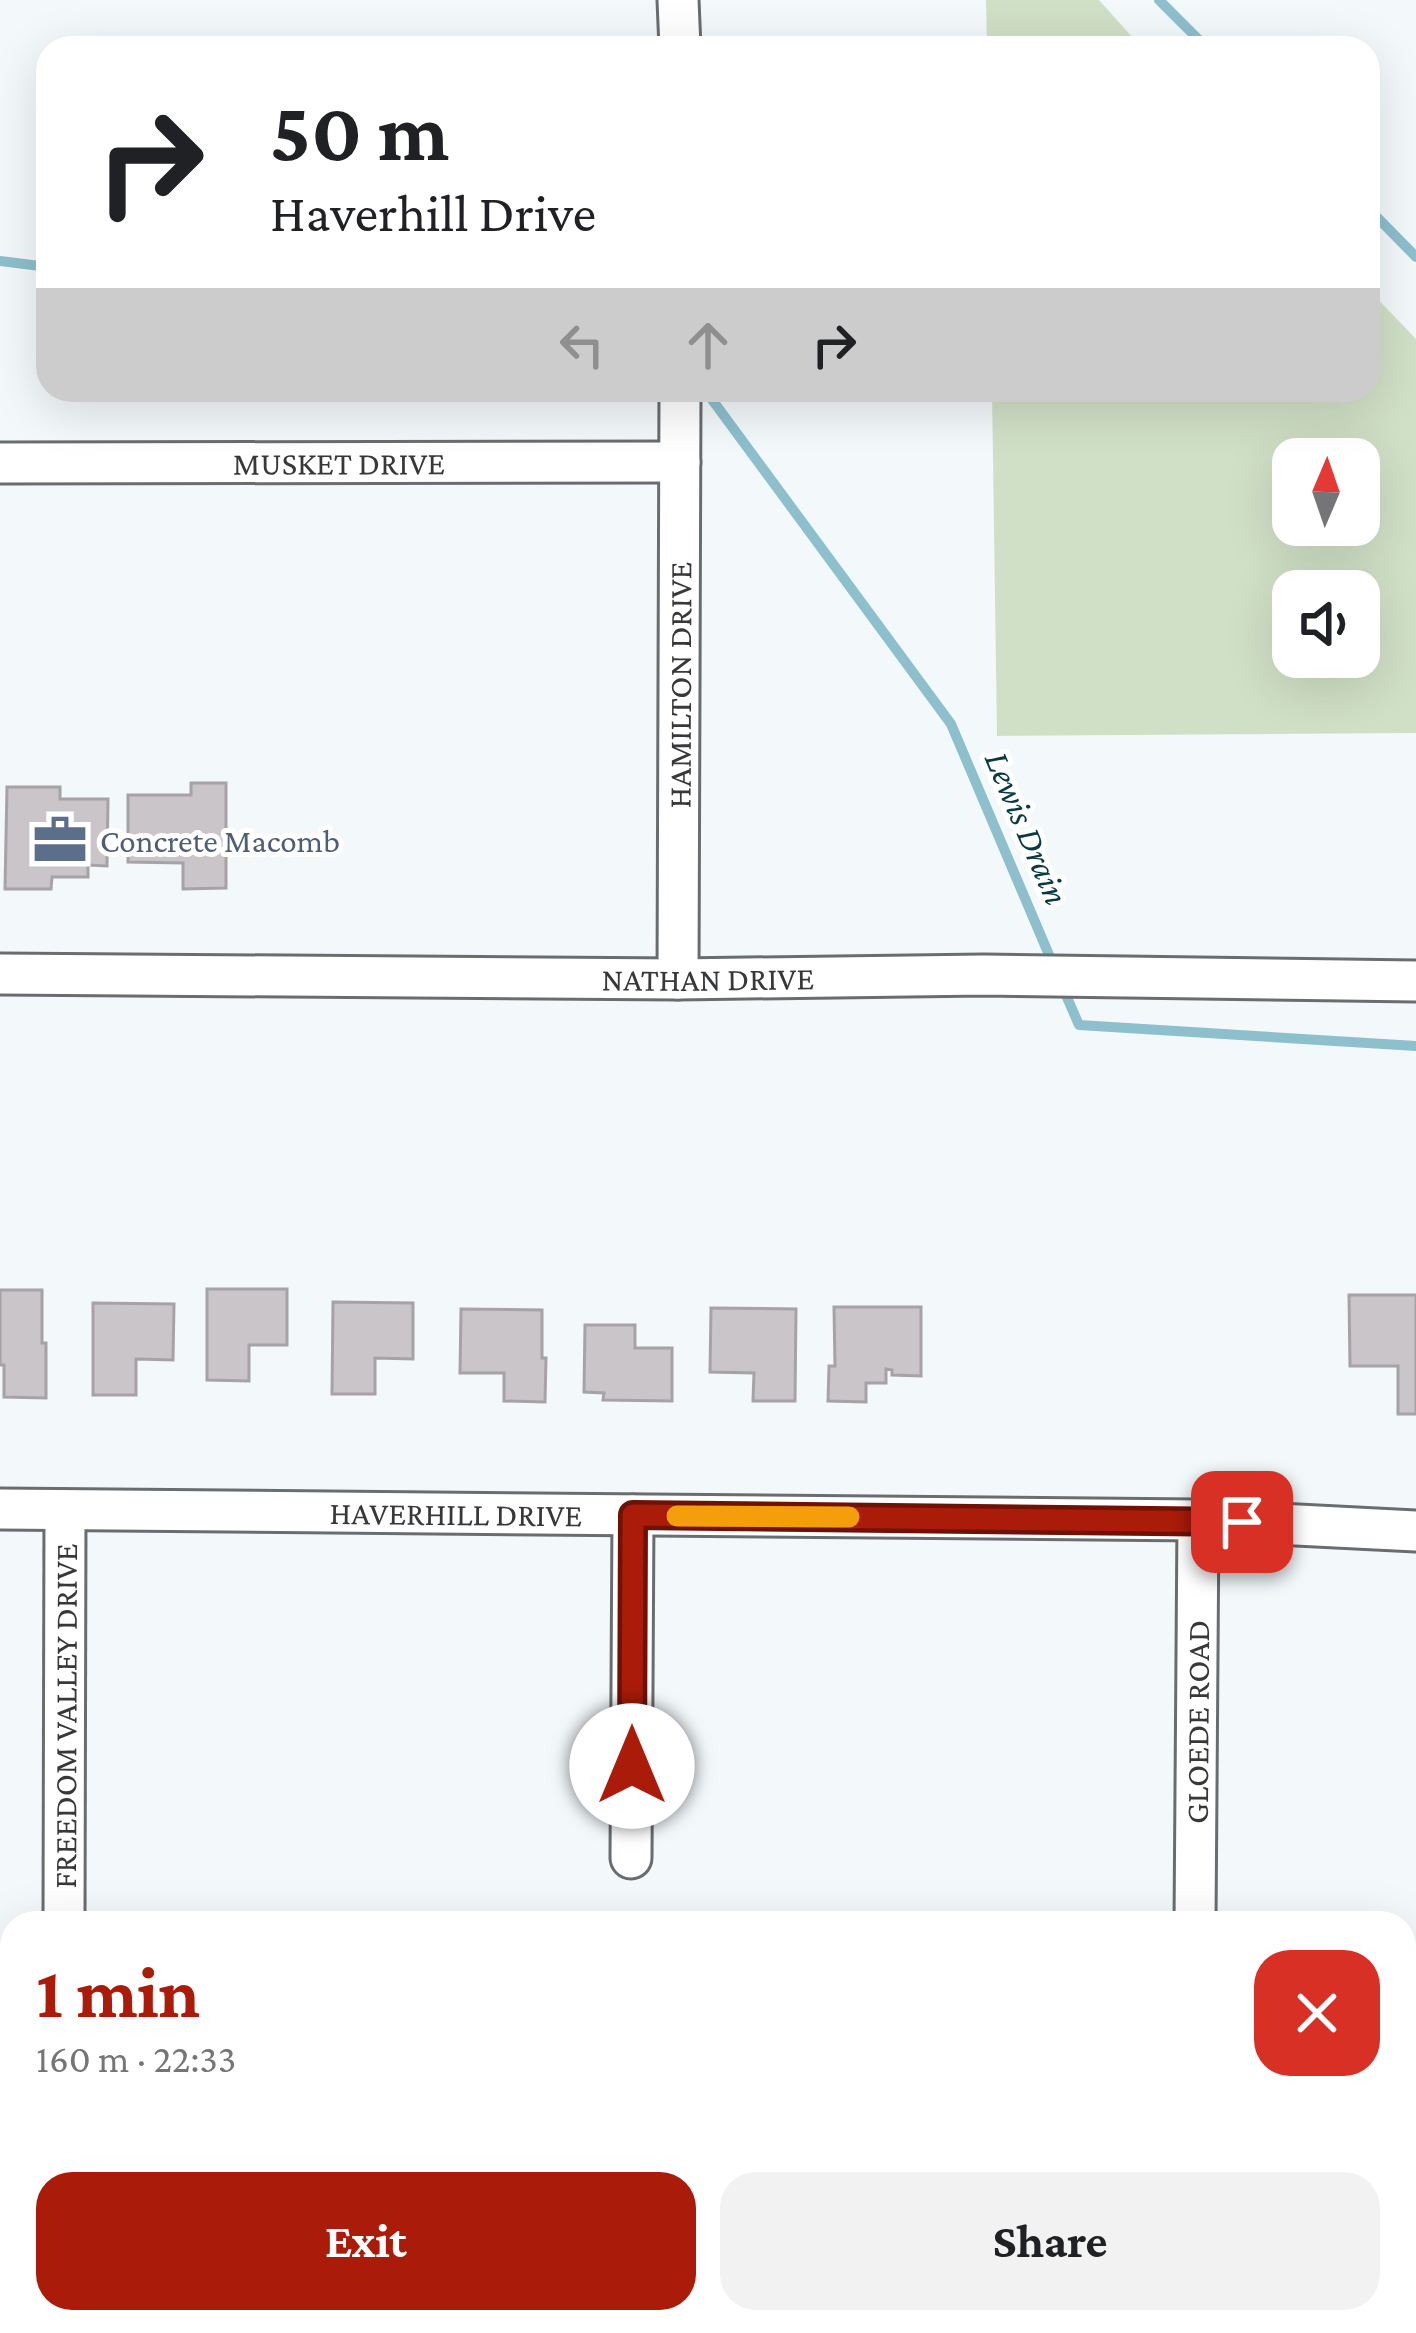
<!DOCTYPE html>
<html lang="en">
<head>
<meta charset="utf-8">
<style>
	:root { --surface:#fff; --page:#f2f2f2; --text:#202124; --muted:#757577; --accent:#ab1b09 }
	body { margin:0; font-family:"Crimson Pro",serif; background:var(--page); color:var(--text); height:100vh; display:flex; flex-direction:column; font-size:45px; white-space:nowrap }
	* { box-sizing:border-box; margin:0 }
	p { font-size:39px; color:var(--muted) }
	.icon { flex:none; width:66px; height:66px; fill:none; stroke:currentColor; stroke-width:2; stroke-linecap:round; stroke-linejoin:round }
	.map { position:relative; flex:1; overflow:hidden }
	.sheet { position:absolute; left:0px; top:1911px; width:1416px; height:423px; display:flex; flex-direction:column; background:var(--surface); border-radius:36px 36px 0 0; box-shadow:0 12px 48px #0002 }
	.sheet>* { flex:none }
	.guide { position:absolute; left:36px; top:36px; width:1344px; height:366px; border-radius:36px; box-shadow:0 12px 48px #0002; background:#fff; color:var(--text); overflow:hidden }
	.needle { width:78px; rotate:2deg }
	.tools { position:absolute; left:1272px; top:438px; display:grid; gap:24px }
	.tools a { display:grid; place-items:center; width:108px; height:108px; border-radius:24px; background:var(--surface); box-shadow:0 12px 48px #0002; font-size:60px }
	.pin { position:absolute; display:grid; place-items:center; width:102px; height:102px; color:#fff; margin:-51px; border-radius:24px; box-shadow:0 6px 18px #0006 }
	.me { position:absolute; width:132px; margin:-66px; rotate:0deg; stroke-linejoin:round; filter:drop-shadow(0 0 9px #0008) }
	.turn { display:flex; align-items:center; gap:42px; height:252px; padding:0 36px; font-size:54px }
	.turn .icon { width:156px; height:156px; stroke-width:2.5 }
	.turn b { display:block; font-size:84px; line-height:102px }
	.lanes { display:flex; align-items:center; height:114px; padding:0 36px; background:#0003; justify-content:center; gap:60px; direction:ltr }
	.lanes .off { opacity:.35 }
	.round { display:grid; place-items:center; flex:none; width:126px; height:126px; border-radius:36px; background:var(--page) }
	.head { display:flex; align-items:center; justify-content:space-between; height:204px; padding:0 36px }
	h1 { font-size:72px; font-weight:700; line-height:90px; color:var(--accent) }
	.button { display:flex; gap:24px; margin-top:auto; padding:24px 36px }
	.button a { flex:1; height:138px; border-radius:36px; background:var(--accent); color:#fff; font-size:48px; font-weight:700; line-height:138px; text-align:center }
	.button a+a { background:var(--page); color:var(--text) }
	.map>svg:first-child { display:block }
	.green { fill:#d0e0c6; fill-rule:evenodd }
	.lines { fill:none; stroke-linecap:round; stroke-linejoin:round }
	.stream { stroke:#8dbfcc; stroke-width:10 }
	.building { fill:#c9c5c9; stroke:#a6a2a6; stroke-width:3 }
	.minor-casing { stroke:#696d70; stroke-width:45 }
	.minor { stroke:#fff; stroke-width:39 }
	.route-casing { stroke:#6f1206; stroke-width:30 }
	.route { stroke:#ab1b09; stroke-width:21 }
	.slow { stroke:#f59e0b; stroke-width:21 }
	.labels { text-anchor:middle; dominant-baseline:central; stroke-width:10; stroke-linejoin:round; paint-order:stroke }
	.street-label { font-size:33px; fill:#37383a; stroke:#fff }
	.service-label { font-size:33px; fill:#4e5e75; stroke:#fff; text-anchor:start }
	.water-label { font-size:36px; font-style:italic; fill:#093943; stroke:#fff }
</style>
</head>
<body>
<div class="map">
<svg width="1416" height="2333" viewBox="0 0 1416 2333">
	<rect width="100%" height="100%" fill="#f3f8fb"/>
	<path class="green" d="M986 0H1099L1142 48H987Z
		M1368 289 1416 339V733L997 736 992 390H1368ZM1293 459H1359V525H1293ZM1293 591H1359V657H1293Z"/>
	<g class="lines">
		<path class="stream" d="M1159 0 1207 48
			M1368 208 1416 257
			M0 261 48 267
			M705 390 951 724 1055 969
			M1062 986 1079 1025 1416 1046"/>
	</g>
	<path class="building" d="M191 783H226V888L183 889V863L128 862V795H191Z
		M7 787H60V799H108L107 866 88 865V877H52L51 889H5Z
		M207 1289H287V1345H249V1381L207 1380Z
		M0 1290H42V1343H46V1398L4 1397V1365H0Z
		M1349 1295H1416V1414H1398V1366H1350Z
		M333 1302 413 1303V1359L375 1358V1394H332Z
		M93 1303 174 1304 173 1360 136 1359V1395H93Z
		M834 1307H921V1376L892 1375V1370L886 1369V1383H866V1402L828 1401 829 1366H835Z
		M711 1308 796 1309 795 1401H753L754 1373 710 1372Z
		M461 1309 542 1310V1358H546L545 1402 504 1401V1373H460Z
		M585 1325H635V1348H672V1401L603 1400 604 1393 584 1392Z"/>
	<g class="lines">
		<defs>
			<g id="minor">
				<path d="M678 0 680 48"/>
				<path id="s1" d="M0 463 680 462"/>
				<path id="s2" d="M0 974 678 979 983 975 1416 981"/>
				<path id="s3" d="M678 979 680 390"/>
				<path id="s4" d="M0 1509 1198 1520 1416 1531"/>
				<path d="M631 1858 633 1515"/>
				<path id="s5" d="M64 1923 65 1510"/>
				<path id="s6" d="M1195 1923 1198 1520"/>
				<path d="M62 2333V2322"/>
				<path d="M1192 2333V2322"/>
			</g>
		</defs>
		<use href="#minor" class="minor-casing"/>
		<use href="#minor" class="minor"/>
	</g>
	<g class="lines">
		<defs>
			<path id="route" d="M632 1766 633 1515 1242 1522"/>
		</defs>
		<use href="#route" class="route-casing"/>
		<use href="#route" class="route"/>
		<path class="slow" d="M677 1516 849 1517"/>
	</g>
	<defs>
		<symbol id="office-bare" viewBox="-9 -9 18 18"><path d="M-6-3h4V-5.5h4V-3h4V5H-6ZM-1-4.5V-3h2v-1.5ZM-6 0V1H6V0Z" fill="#5c6f8a" stroke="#fff" stroke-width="2.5" paint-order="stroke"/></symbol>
	</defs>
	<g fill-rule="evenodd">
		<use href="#office-bare" x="22" y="802" width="76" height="76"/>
	</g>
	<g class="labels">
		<g class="street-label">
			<text stroke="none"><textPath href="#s1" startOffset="339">MUSKET DRIVE</textPath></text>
			<text stroke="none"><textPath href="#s3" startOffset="294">HAMILTON DRIVE</textPath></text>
			<text stroke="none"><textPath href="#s2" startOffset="708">NATHAN DRIVE</textPath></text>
			<text stroke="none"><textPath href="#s4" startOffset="456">HAVERHILL DRIVE</textPath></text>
			<text stroke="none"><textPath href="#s5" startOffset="207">FREEDOM VALLEY DRIVE</textPath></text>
			<text stroke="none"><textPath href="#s6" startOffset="201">GLOEDE ROAD</textPath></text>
		</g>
		<g class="service-label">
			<text x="100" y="840">Concrete Macomb</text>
		</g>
		<g class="water-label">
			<text transform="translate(1027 828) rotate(67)">Lewis Drain</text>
		</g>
	</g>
</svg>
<div class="tools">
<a><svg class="needle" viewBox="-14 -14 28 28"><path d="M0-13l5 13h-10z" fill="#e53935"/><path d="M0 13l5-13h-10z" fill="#757577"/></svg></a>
<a><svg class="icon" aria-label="sound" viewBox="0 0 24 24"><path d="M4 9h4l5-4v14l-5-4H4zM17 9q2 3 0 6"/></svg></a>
</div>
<div class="pin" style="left:1242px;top:1522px;background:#d93025"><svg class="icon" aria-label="arrive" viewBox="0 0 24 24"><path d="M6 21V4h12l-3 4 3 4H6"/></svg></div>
<svg class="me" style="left:632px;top:1766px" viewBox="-20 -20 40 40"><circle r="19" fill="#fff"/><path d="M0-13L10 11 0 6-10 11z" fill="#ab1b09"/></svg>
<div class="guide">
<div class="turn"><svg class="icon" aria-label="right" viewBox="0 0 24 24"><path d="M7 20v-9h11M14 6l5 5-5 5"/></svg><div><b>50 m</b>Haverhill Drive</div></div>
<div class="lanes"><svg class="icon off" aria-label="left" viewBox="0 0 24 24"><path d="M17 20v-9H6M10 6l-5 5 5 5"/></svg><svg class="icon off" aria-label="ahead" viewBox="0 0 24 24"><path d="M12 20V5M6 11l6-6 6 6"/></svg><svg class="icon" aria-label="right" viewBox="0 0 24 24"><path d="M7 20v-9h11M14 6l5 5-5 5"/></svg></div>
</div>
<section class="sheet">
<div class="head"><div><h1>1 min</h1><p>160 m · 22:33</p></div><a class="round" style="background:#d93025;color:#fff"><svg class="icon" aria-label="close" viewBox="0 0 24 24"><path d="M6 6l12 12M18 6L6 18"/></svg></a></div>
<div class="button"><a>Exit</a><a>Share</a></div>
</section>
</div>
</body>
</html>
